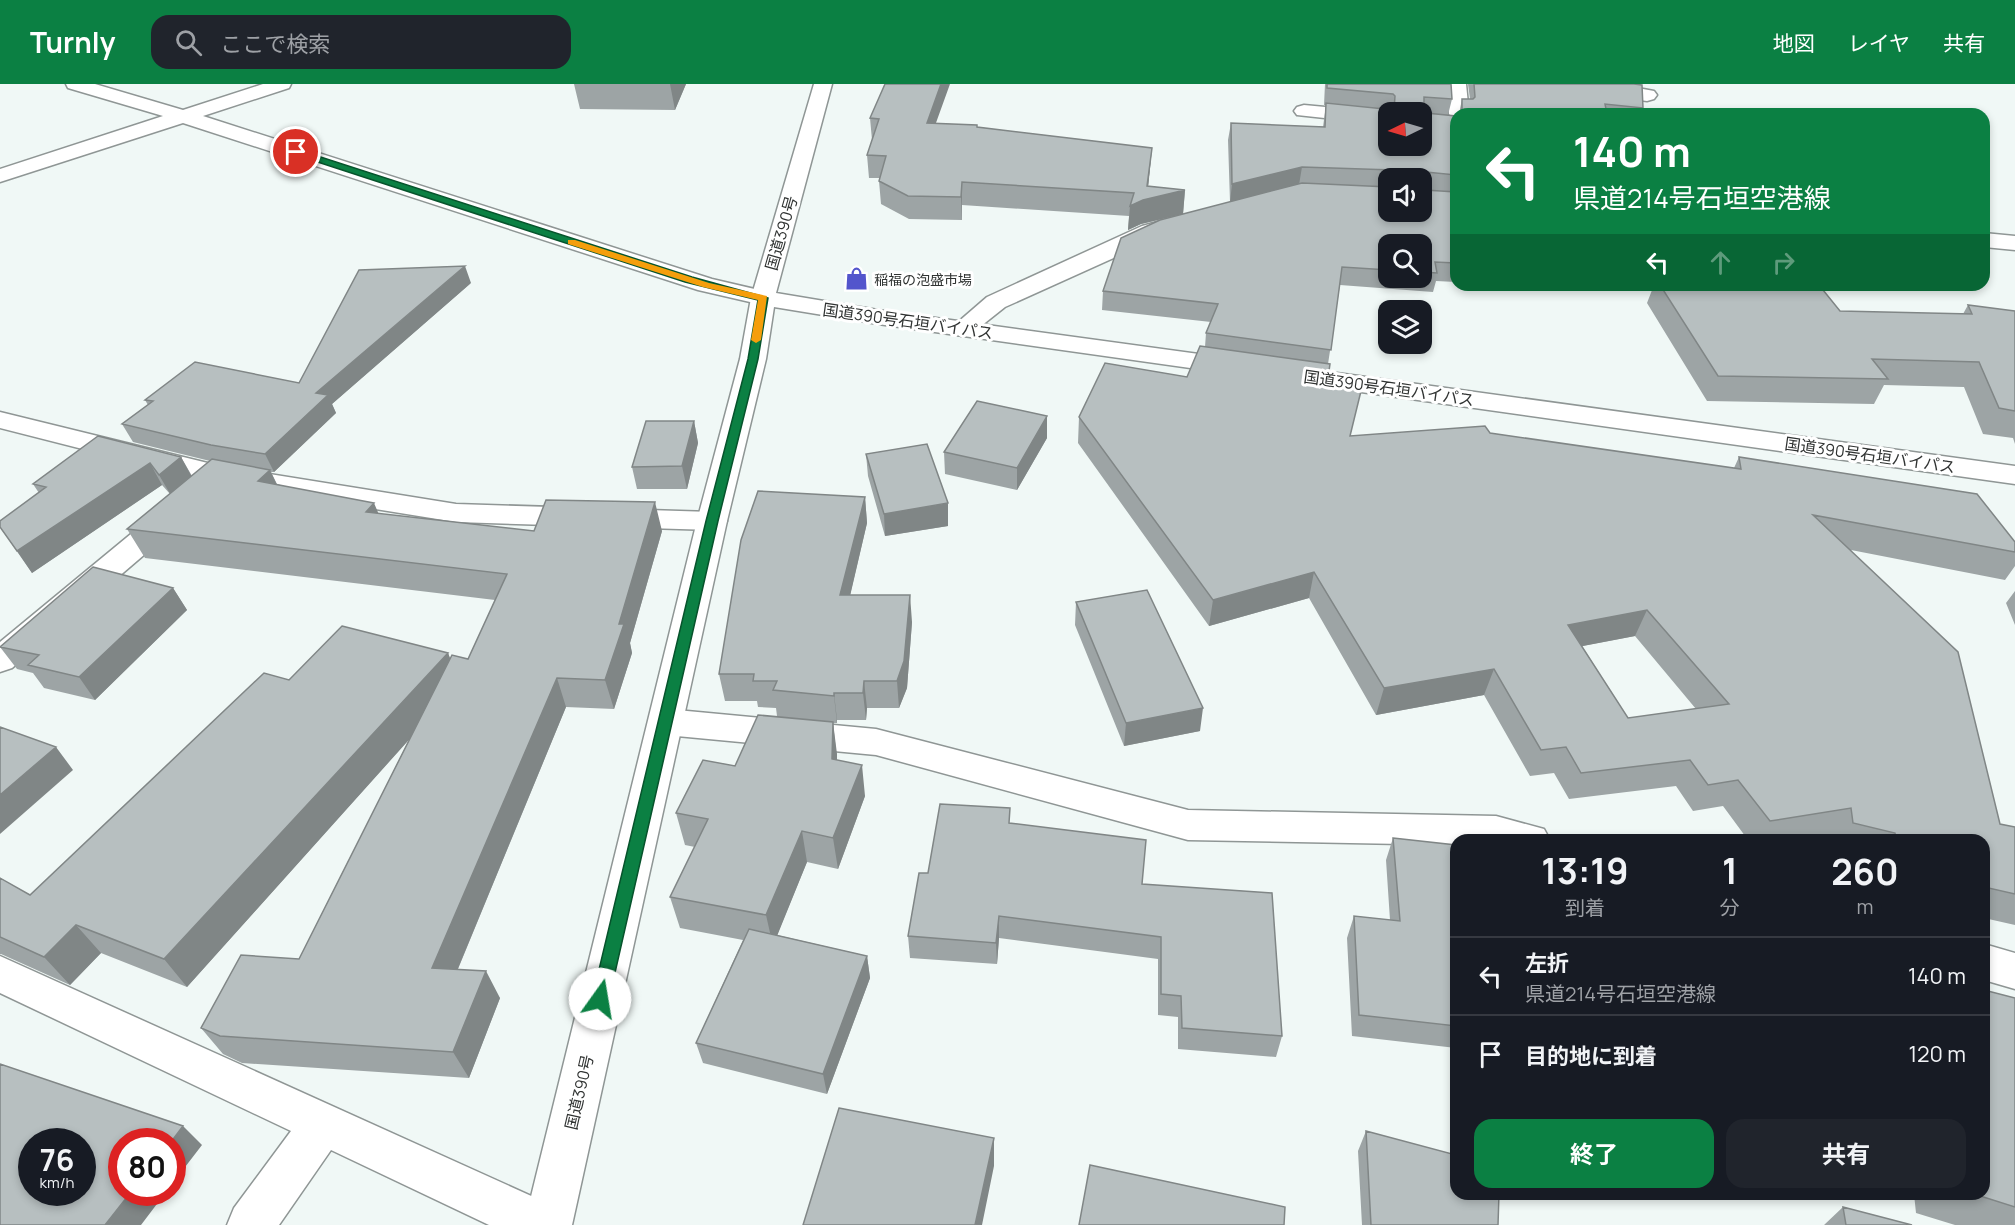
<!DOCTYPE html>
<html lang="ja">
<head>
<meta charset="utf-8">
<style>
	:root { --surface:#171b24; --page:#20242c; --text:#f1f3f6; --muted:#9ea1a6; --line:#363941; --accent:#0b8043 }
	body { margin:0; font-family:Manrope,"Noto Sans JP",sans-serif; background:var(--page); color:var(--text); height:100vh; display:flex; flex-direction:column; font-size:22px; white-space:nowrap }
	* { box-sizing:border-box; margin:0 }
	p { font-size:20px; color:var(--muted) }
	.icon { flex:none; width:33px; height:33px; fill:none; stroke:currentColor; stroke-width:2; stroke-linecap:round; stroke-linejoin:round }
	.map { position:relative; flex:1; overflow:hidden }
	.panel { position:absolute; left:1450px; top:750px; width:540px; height:366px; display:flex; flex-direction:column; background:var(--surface); border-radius:18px; box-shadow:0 3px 9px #0003 }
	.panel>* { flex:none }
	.banner { position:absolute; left:1450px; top:24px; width:540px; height:183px; border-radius:18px; box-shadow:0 3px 9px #0003; background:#0b8043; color:#fff; overflow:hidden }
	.needle { width:39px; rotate:265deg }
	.fabs { position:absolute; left:1378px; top:18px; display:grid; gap:12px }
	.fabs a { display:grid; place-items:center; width:54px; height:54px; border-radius:12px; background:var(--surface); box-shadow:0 3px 9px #0003; font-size:30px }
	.speed { position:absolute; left:18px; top:1044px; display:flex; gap:12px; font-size:30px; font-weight:700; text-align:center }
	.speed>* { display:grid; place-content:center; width:78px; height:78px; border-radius:50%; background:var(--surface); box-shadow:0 3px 9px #0003; line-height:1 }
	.speed small { font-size:15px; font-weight:400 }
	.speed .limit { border:9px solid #d22; background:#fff; color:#111 }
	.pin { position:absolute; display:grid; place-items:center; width:51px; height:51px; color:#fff; margin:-26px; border:3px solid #fff; border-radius:50%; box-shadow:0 2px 6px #0007 }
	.me { position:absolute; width:66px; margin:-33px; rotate:13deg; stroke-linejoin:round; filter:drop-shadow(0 0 4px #0008) }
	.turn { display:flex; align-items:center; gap:21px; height:126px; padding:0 24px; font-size:27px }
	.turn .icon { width:78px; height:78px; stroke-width:2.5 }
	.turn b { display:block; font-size:42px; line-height:51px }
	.lanes { display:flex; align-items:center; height:57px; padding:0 24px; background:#0003; justify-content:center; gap:30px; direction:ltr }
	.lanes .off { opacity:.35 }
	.eta { display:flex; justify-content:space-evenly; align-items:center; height:102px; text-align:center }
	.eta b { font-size:36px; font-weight:700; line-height:42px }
	.cta { display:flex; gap:12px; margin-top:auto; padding:12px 24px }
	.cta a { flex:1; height:69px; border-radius:18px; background:var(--accent); color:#fff; font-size:24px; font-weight:700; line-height:69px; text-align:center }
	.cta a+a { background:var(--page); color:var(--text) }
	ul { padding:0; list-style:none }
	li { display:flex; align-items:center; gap:18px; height:78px; padding:0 24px; border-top:2px solid var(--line) }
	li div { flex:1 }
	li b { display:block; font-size:22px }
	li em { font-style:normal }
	header { display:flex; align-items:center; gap:36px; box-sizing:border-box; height:84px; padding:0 30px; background:var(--accent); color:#fff }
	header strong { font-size:28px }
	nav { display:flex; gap:33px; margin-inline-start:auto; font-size:21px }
	.search { width:420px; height:54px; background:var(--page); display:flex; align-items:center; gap:15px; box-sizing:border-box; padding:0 21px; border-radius:18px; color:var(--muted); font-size:22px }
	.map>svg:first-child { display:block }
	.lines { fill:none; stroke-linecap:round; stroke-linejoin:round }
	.street-casing { stroke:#8f9695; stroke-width:3 }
	.secondary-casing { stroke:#8f9695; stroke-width:3 }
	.highway-casing { stroke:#8f9695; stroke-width:3 }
	.street { fill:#fff; fill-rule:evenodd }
	.secondary { fill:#fff; fill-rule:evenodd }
	.highway { fill:#fff; fill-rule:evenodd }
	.wall { fill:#9da4a5; fill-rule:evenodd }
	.shaded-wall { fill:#808686 }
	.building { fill:#b7bfc0; stroke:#808686; stroke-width:1.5; fill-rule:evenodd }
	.route { fill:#0b8043; stroke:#07532c; stroke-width:1.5 }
	.slow { fill:#f59e0b }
	.labels { text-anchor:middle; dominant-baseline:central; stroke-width:6; stroke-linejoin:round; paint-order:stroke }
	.far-poi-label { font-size:14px; fill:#303332; stroke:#fff; text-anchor:start }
	.street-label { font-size:16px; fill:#303332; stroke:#fff }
</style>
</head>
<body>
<header>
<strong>Turnly</strong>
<div class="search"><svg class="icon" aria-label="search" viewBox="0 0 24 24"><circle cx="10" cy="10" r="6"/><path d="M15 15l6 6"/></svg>ここで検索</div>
<nav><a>地図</a><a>レイヤ</a><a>共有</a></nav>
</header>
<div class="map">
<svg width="2015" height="1141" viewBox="0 0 2015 1141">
	<rect width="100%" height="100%" fill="#f0f8f6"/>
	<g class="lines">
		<defs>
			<path id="street" d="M1448 0H1466L1469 30H1456V35L1452 34 1449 30Z
				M1555 0C1588 0 1621 0 1654 7L1657 11 1654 15 1647 17 1564 6 1557 4Z
				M1304 21 1389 29V41L1297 31 1294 27 1297 23Z
				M1161 137 1169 139 1172 144 1169 149 1005 223 971 250 962 252 953 250 950 245 987 213 1142 142Z
				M1984 149 2015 152V166L1984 163Z
				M0 328 220 382 456 420 712 428 723 430 727 437 723 444 712 446 456 438 220 400 0 344Z
				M170 424 180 426 185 433 180 440 12 584 0 588V558L160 426Z
				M666 625 876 645 1188 726 1496 732 1544 745 1550 756H1456V761L1188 756 876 671 666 651 654 647 649 638 654 629Z
				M1984 860 2015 869V905L1984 896Z
				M0 872 558 1124 565 1141H489L331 1066 279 1141H227L234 1124 291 1047 0 909Z"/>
			<path id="secondary" d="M66 0H95L183 26 263 0H291L289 4 203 32 712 195 772 209 775 214 772 219 763 221 698 206 183 39 0 98V85L163 32 68 4Z"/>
			<path id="highway" d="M814 0H832L776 209 878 226 2015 382V400L878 240 774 223 766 275 727 437 572 1141H524L697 437 740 275 751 214Z"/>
		</defs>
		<use href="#street" class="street-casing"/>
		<use href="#secondary" class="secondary-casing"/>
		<use href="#highway" class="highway-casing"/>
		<use href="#street" class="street"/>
		<use href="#secondary" class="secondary"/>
		<use href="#highway" class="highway"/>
	</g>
	<path class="wall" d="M574 0H686L675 26 580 25Z
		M1325 0H1451L1452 15 1448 31 1456 32V198L1436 197 1433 208 1340 201 1328 280 1327 301 1350 352 1490 349 1734 384 1739 373 2015 458V482L2005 496 1851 466 2000 740 2015 743V841L1984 834V756H1833V750L1794 756H1748L1723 722 1693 727 1676 702 1569 715 1554 689 1530 692 1484 611 1376 631 1309 514 1209 542 1078 359 1079 333 1187 293 1205 263 1206 249 1211 238 1102 226 1103 207 1230 118 1228 56 1231 39 1323 43 1326 21H1324ZM1389 94H1422L1389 128ZM1389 160H1422V194H1389ZM1635 552 1696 625 1628 634 1582 562Z
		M1468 0H1636L1643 24 1641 30H1459L1462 15H1470Z
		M870 34 977 43 1152 64 1148 102 1185 106 1183 130 1141 140 1128 146 1129 132 962 121V136L909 135 881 120 879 97 880 94H869L867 71 872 56Z
		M471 199 332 320 336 329 274 388H271L277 400 379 430 534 447H662L630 559 632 569 614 625 566 623 458 885 500 914 469 994 242 979 223 970 201 944 299 875 410 654 187 903 101 869 70 901 1 870H0V794L30 811 289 596 448 569 450 575H468L495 516 145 474 127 445 170 410 162 401 32 489 0 443 39 409 33 400 181 373 192 392 210 377 133 358 122 340 148 321 145 316 299 299Z
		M1654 201H1819L1840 227 1963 230 1968 221 2015 227V360L2013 354 1983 350 1964 303 1884 301 1874 320 1707 317 1647 219Z
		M1047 332V354L1017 406 945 390 944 368Z
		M694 337 698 359 687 405H637L632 383Z
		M866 370 948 442 885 452 868 392Z
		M865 413 867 439 850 511 912 538 907 604 899 624H867L866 636H837V639H833L837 676 865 712 838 785 807 778 777 851 867 872 870 894 827 1010 703 979 696 959 743 856 680 844 670 813 695 763 685 761 676 729 735 682 777 632 776 624 758 623 757 617H725L719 590Z
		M173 504 187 526 95 616 44 604 33 589 17 585 0 563Z
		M2015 507V541L2006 519Z
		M1076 518 1200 647 1124 662 1075 541Z
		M1010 739 1142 800 1282 952 1276 973 1178 965V933L1158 931V875L999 854 997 880 910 874 908 852 928 789Z
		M1393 754 1456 761V964L1352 952 1347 854 1354 832 1390 836 1386 776Z
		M2015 914V1141H1955L1916 1129 1914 1110H1984Z
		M1366 1047 1498 1141H1362L1358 1067Z
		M1843 1123 1912 1141H1824Z"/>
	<path class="shaded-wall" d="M670 0H686L675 26Z
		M941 0H950L928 61 927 39Z
		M1152 64 1147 115 1185 106 1183 130 1141 140 1128 146 1130 122 1147 102Z
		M1302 83 1299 101 1230 118 1232 100Z
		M962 98V136L961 113Z
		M465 182 471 199 332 320 336 329 274 388 265 370 316 309Z
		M1047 332V354L1017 406V384Z
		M694 337 698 359 687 405 682 382Z
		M181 373 193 395 172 413 159 391Z
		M150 379 162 401 32 489 17 467Z
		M270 386 283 414 258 397Z
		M865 413 867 439 844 538 840 511Z
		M655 418 662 447 630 559 632 569 614 625 605 596 619 540Z
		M374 419 386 447 366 428Z
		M948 419V442L885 452 884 430Z
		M1314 488 1309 514 1209 542 1213 516Z
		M173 504 187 526 95 616 79 593Z
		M910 511 912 538 907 604 899 624 897 597Z
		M1647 526 1635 552 1557 567 1568 541Z
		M448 569 460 599 187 903 164 875Z
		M1494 585 1484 611 1376 631 1384 604Z
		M557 594 566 623 447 911 432 884Z
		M864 597 867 624 866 636 863 609Z
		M834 609 837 636V639L834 612Z
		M1203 624 1200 647 1124 662 1126 639Z
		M833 638 837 670V707L832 675Z
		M56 663 73 686 0 750V711Z
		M862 681 865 712 838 785 833 754Z
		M802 747 807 778 773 862 766 831Z
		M999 832V854L997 880 996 859Z
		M76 841 101 869 70 901 44 873Z
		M867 872 870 894 827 1010 823 990Z
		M486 887 500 914 469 994 453 968Z
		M183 1042 202 1061 172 1100V1058H171Z
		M994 1054V1082L982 1141H975Z
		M131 1108H166L141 1141H105Z"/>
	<path class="building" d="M885 0H941L927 39 977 41V43L1152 64 1147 102 1185 106 1143 116 1130 122 1134 109 962 98 961 113 908 112 879 97 886 72 867 71 879 35 870 34Z
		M1327 0H1451L1452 15 1424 13V27L1426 29 1456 32V91L1426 88 1424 90 1425 106 1456 108V179L1435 178 1437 189 1422 188V160H1389V186L1342 183 1331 266 1206 249 1218 220 1103 207 1121 154 1160 136 1302 99 1389 103V128H1422V94H1395V88L1393 86 1302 83 1232 100 1231 39 1325 43 1326 19 1394 26 1395 12 1393 10 1327 4ZM1389 28H1422V62H1389Z
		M1474 0H1634L1642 1 1643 24 1605 20 1607 30H1462V15H1473L1475 13Z
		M465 182 316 309 328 311 265 370 211 361 122 340 153 317 145 316 195 278 299 299 359 186Z
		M1660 201H1819L1840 227 1972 230 1968 221 2015 227V327L1999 324 1979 278 1872 275 1888 295 1718 292Z
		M1200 262 1330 280 1327 301 1361 307 1350 352 1485 342 1490 349 1741 385 1739 373 1977 410 2015 458V468L1813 431 1958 568 2000 740 2015 743V810L1984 803V756H1896L1895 749 1853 739 1851 724 1770 737 1738 696 1708 701 1690 676 1581 689 1566 663 1541 666 1494 585 1384 604 1314 488 1213 516 1079 333 1105 279 1187 293ZM1647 526 1729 620 1628 634 1568 541Z
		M977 317 1047 332 1017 384 944 368Z
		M646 337H694L682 382 632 383Z
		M98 352 181 373 159 391 150 379 17 467 0 443V437L46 403 33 400Z
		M927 360 948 419 884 430 866 370Z
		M212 375 270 386 258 397 374 419 366 428 534 447 546 416 655 418 619 540H624L605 596 557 594 432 884 486 887 453 968 220 952 201 944 241 871 299 875 452 571 468 575 507 490 127 445Z
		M758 407 865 413 840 511H910L904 577 897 597H864L863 609H834V612L773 606 777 597H753L754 590H719L741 456Z
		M93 483 173 504 79 593 28 581 39 571 0 563Z
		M1147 506 1203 624 1126 639 1076 518Z
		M342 542 448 569 164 875 76 841 44 873 0 853V794L30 811 264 589 289 596Z
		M758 631 833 638 832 675 862 681 833 754 802 747 766 831 670 813 708 735 676 729 703 676 735 682Z
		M0 643 56 663 0 711Z
		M940 720 1010 724 1009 739 1146 756 1142 800 1272 809 1282 952 1182 944 1181 912 1161 910V853L999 832 996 859 908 852 919 789H928Z
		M1393 754 1456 761V942L1359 931 1354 832 1400 837Z
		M749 845 867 872 823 990 696 959Z
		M1984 906 2015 914V1123L1974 1110H1984Z
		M0 980 183 1042 171 1058H122V1108H131L105 1141H0ZM32 1058H82V1108H32Z
		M839 1024 994 1054 975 1141H803Z
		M1366 1047 1456 1071V1110H1499L1498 1141H1371Z
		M1090 1081 1285 1123 1284 1141H1079Z
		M1843 1123 1912 1141H1846Z"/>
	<path class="route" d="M293 66H299L692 193 768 214 758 275 718 437 609 915 606 921 600 923 594 921 592 915 706 437 748 275 758 216 685 198 293 70Z"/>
	<path class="slow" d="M568 156H575L709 199 767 212 761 256 756 259 751 256 758 216 703 203 568 160Z"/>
	<defs>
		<symbol id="shop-bare" viewBox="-9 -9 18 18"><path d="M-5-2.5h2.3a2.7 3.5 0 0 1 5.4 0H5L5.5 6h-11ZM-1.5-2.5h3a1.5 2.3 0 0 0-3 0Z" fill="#5355cc" stroke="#fff" stroke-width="2.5" paint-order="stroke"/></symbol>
	</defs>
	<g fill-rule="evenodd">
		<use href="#shop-bare" x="840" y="178" width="33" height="33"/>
	</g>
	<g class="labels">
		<g class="far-poi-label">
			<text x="874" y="195">稲福の泡盛市場</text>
		</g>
		<g class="street-label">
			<text transform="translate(781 149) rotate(-74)">国道390号</text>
			<text transform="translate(908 237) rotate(8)">国道390号石垣バイパス</text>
			<text transform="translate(1389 304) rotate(8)">国道390号石垣バイパス</text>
			<text transform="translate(1870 371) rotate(8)">国道390号石垣バイパス</text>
			<text transform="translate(579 1008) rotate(-77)">国道390号</text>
		</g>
	</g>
</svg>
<div class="fabs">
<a><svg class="needle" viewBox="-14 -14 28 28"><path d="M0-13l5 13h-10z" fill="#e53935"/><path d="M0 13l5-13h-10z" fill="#9ea1a6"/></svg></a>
<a><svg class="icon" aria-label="sound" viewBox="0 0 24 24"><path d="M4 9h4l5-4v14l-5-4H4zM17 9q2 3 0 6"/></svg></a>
<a><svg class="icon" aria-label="search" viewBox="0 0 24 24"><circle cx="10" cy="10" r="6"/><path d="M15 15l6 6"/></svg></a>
<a><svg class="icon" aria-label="layers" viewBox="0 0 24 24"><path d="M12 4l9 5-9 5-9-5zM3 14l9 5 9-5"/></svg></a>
</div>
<div class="speed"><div>76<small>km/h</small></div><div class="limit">80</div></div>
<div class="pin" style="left:296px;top:68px;background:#d93025"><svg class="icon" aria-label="arrive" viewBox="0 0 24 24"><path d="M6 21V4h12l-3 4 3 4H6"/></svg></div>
<svg class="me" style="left:600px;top:915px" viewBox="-20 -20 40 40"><circle r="19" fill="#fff"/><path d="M0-13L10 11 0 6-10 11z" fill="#0b8043"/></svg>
<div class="banner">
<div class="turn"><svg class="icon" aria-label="left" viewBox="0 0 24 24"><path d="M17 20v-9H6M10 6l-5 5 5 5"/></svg><div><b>140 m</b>県道214号石垣空港線</div></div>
<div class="lanes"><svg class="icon" aria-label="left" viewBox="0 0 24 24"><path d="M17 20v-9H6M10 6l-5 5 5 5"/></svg><svg class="icon off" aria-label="ahead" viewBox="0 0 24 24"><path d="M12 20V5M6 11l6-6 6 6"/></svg><svg class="icon off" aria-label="right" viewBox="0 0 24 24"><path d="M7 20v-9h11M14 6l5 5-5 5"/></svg></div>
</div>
<section class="panel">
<div class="eta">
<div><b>13:19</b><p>到着</p></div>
<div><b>1</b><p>分</p></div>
<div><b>260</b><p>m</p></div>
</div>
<ul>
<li><svg class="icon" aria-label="left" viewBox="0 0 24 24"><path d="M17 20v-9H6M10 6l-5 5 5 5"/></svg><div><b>左折</b><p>県道214号石垣空港線</p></div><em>140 m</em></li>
<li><svg class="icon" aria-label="arrive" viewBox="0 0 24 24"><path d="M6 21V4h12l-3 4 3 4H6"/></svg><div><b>目的地に到着</b></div><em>120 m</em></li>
</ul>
<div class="cta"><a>終了</a><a>共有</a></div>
</section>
</div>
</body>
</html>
